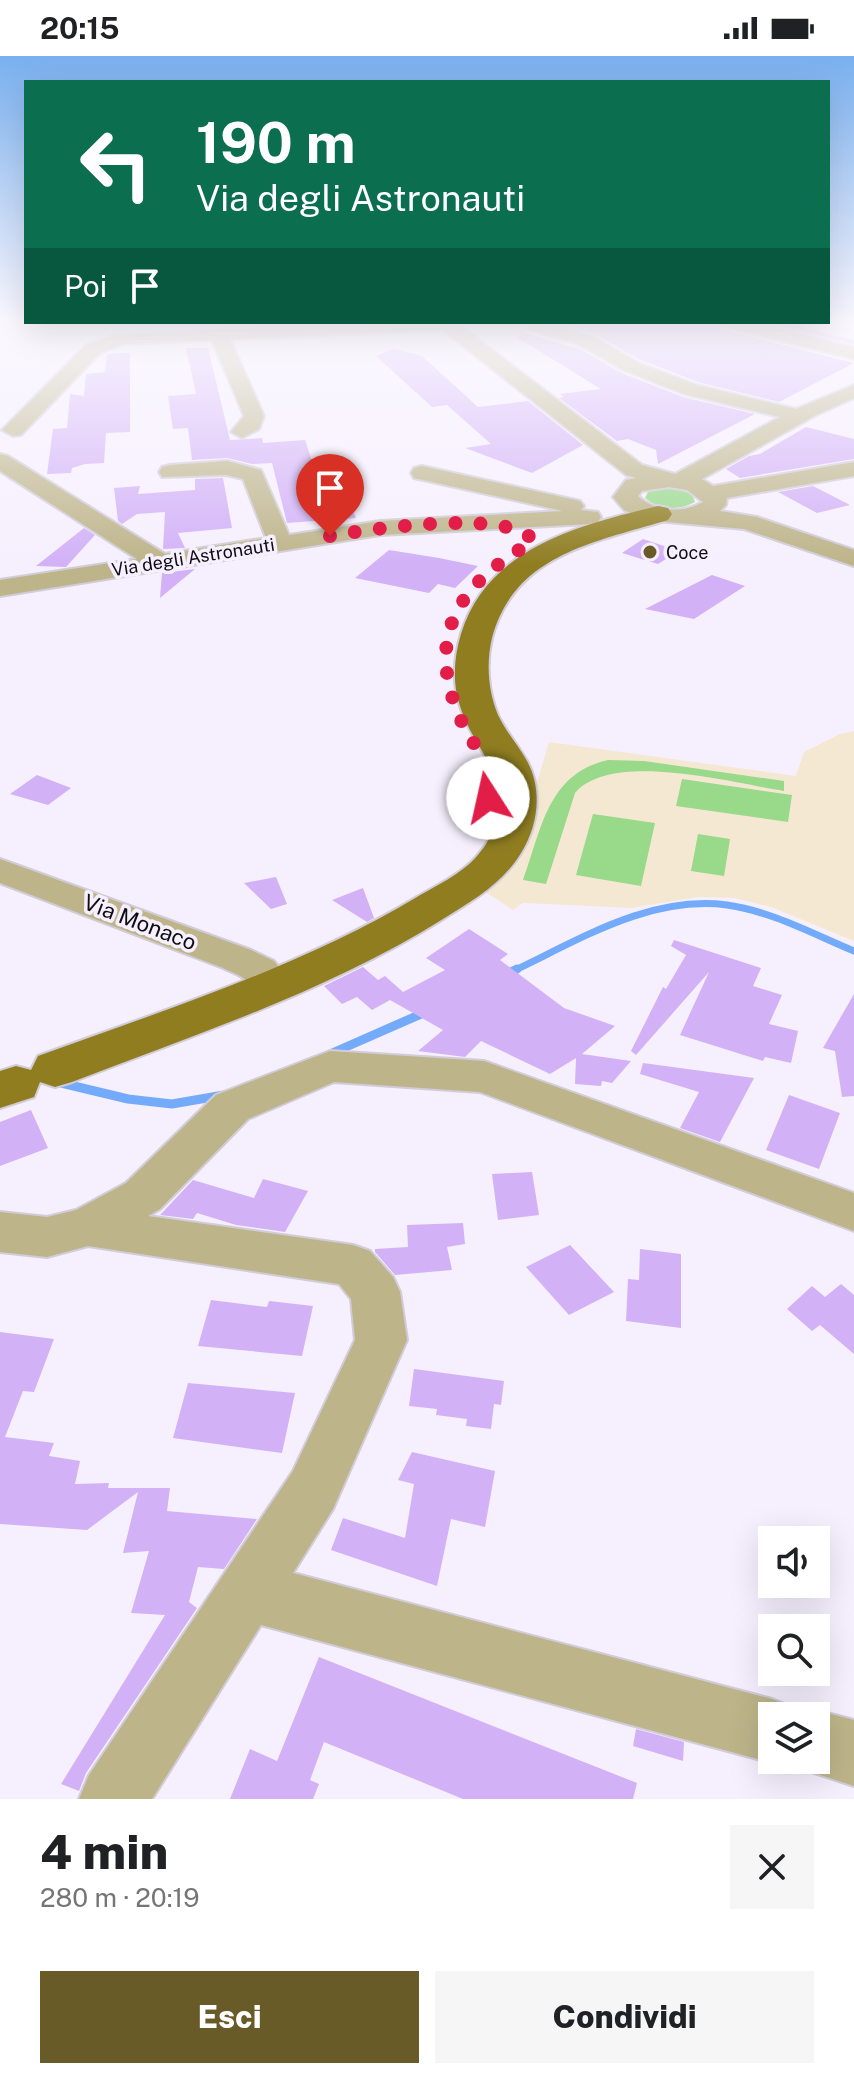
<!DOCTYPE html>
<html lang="it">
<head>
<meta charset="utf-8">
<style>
	:root { --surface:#fff; --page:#f6f6f6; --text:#202124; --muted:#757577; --accent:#685b28 }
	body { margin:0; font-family:"Public Sans",sans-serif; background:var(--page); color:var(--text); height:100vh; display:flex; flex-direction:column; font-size:30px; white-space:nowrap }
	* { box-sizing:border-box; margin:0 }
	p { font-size:26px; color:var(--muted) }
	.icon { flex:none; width:44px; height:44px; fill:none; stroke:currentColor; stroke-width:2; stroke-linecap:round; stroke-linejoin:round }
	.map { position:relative; height:1743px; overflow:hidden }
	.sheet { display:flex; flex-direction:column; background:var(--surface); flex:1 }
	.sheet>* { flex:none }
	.top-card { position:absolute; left:24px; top:24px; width:806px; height:244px; border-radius:0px; box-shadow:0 8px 32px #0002; background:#0b6e4f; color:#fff; overflow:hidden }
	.fabs { position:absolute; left:758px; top:1470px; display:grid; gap:16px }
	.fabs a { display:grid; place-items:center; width:72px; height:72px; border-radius:0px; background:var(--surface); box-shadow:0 8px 32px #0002; font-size:40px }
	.pin { position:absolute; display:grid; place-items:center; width:68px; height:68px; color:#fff; margin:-82px -34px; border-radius:50% 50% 50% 0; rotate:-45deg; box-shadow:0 0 8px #0007 }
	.pin .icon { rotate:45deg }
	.me { position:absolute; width:88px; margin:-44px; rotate:350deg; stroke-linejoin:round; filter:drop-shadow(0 0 6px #0008) }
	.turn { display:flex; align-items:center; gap:28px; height:168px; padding:0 40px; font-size:36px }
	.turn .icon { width:104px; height:104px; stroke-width:2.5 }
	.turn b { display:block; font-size:56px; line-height:68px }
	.then { display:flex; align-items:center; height:76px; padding:0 40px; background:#0003; gap:16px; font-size:30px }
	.round { display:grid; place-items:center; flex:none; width:84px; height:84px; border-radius:0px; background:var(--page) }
	.summary { display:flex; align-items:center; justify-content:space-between; height:136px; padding:0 40px }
	h1 { font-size:48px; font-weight:800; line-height:60px }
	.button { display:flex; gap:16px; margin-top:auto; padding:16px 40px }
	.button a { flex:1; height:92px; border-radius:0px; background:var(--accent); color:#fff; font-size:32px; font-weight:800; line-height:92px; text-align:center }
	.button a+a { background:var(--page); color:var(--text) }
	.status { display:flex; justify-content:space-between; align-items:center; height:56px; padding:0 40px; background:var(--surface); direction:ltr }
	.status svg { height:22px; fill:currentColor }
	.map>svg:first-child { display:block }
	.education { fill:#f4e8d3 }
	.green { fill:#98d98a }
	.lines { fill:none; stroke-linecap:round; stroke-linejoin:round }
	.stream-far1 { stroke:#73abfa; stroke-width:7 }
	.stream { stroke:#73abfa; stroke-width:9 }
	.building { fill:#d2b1f7 }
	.minor-casing { stroke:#d1ccd8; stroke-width:4 }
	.major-casing { stroke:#d1ccd8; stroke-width:4 }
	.minor { fill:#bdb489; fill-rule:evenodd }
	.major { fill:#8f7d20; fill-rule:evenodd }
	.route { stroke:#e11d48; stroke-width:14; stroke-dasharray:0 25.2 }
	.poi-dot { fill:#685b28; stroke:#f6f0fe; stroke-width:3 }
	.labels { text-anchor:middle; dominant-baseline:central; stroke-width:7; stroke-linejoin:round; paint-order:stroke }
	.far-poi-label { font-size:18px; fill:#0f0d12; stroke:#f6f0fe; text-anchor:start }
	.far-street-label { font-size:18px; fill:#0f0d12; stroke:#f6f0fe }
	.street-label { font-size:22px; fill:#0f0d12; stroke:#f6f0fe }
</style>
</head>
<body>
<div class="status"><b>20:15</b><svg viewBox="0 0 49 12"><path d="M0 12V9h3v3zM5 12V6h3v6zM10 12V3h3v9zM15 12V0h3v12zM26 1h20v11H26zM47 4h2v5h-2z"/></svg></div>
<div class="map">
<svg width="854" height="1743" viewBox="0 0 854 1743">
	<rect width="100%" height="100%" fill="#f6f0fe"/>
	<path class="education" d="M854 675V885L771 851 734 842 698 841 631 852 523 847 513 854 475 829 530 750 549 686 796 720 804 696 840 678Z"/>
	<path class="green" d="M674 432 692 438 695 446C679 455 659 454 645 442L649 434Z
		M608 704 644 705 784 725V735C732 727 612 694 575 737L546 828 523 824C542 773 547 718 608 704Z
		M682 723 792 739 788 766 676 750Z
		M593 758 655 767 641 830 576 819Z
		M698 778 730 783 724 820 691 815Z"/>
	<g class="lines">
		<path class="stream-far1" d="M513 915C579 884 650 839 727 849 771 855 813 878 854 895"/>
		<path class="stream" d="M505 919 517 913
			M330 998 428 955
			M57 1026 128 1043 172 1048 224 1039"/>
	</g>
	<path class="building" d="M569 266H715L720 273 854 307 779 346 698 326 638 303 594 277 571 271Z
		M762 266H781L854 284V288Z
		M521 276 580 293 622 317 683 341 755 358 658 408 656 394 628 383 617 385 559 342 564 341 560 338 601 333 518 282Z
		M186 292H208L230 384 262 382 263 387 305 384 316 417 337 416 356 462 287 467 272 407 252 408 227 402 192 404 188 372 173 373 168 340 196 338Z
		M394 293 422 300 478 351 528 345 583 389 532 417 465 392 491 388 447 349 432 351 376 300Z
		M130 297V376L106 377 104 407 85 408 72 412 71 417 47 418 53 373 67 372 70 338 84 340 86 318 105 316 107 298Z
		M806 371 854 383V403L740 422 726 413 749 400 760 398Z
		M223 422 232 472 178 477 185 492 163 493 165 456 137 458 122 468 118 465 114 432 140 430 138 438 195 434V423Z
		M813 430 850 449 817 457 778 436Z
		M84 472 95 479 66 511 36 510Z
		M643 483 679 495 658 508 622 497Z
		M389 494 439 502 478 510 455 532 438 528 429 537 355 522Z
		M195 513 160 542 162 517Z
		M712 519 745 530 694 563 645 553Z
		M37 719 71 732 48 749 10 738Z
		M276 821 287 848 271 853 244 827Z
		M363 832 374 862 367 866 332 844Z
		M469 873 508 898 500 904 564 952 615 970 582 998 631 1005 612 1027 602 1025 601 1030 575 1028 576 1002 550 1018 481 985 465 1001 418 995 443 974 390 944 372 954 357 941 342 948 324 930 363 911 378 924 385 920 403 936 445 914 426 902Z
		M674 884 761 912 753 930 782 939 769 968 798 975 791 1007 765 1001 763 1005 680 979 709 916 636 999 631 995 663 931 666 933 686 899 671 890Z
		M854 938V1040L842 1041 835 995 823 992Z
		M643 1007 754 1022 720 1086 680 1072 699 1036 640 1018Z
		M789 1039 840 1057 819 1113 766 1094Z
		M31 1054 48 1092 0 1110V1066Z
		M532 1116 539 1159 498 1164 492 1118Z
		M263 1123 308 1135 285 1176 236 1169 197 1157 193 1163 160 1159 193 1124 254 1142Z
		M463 1167 465 1188 447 1191 452 1214 395 1219 375 1196V1193L408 1191 407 1169Z
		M570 1189 614 1236 569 1259 526 1211Z
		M640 1193 681 1198V1272L626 1265 628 1223 639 1224Z
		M841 1228 854 1239V1298L820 1269 812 1275 787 1253 812 1230 825 1241Z
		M211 1244 267 1251 269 1245 313 1250 302 1300 198 1290Z
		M0 1276 54 1283 34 1336 23 1335 5 1381 54 1387 49 1400 80 1405 75 1428 109 1427 108 1432H170L167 1455 257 1463 224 1513 198 1511 189 1546 197 1552 86 1717 79 1735 61 1728 165 1559 131 1557 149 1495 123 1497 138 1436 87 1474 0 1468Z
		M414 1313 504 1325 501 1349 494 1348 491 1373 466 1370 467 1363 436 1359 437 1353 409 1350Z
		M188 1327 295 1337 282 1397 173 1382Z
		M412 1396 495 1415 485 1471 451 1463 437 1530 331 1494 343 1462 405 1482 414 1428 398 1424Z
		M319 1601 637 1727 633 1743H463L324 1686 310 1724 319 1728 313 1743H230L250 1693 277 1705Z
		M636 1673 684 1686 683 1705 633 1690Z"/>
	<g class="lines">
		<defs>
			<path id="minor" d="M374 266H456L642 409 675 418 780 361 684 338 623 314 578 288 528 273 527 266H543L592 280 637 306 697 329 796 353 854 329V342L816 359 702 423 713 430 854 406V420L727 442 726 449 720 455 757 461 854 494V510L744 473 646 464 624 454 613 441 626 424 636 422 626 419 443 274 230 283 264 360 259 373 242 382 231 376 244 360 212 284 123 288 100 297 21 379 13 380 2 374 86 289 115 279ZM669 431 687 434 703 446C682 458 655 456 638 440L642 435Z
				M718 266H749L854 291V303L721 270Z
				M0 398 8 400 165 498 266 482 243 423 226 419 162 421 159 416 162 411 170 409 227 405 261 414 289 479 380 465 563 455 414 422 411 417 414 412 422 410 580 445 584 450 581 454 598 456 601 461 598 466 589 468 380 479 0 540V524L137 503 0 415Z
				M0 803 251 894 274 905 293 929 287 939C266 945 262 938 247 925 241 919 231 916 223 912L0 827Z
				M330 995 484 1005 854 1137V1175L480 1036 334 1026 248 1063 160 1153 148 1160 353 1189 370 1195 393 1221 400 1236 407 1284 333 1453 293 1517 772 1643 795 1652 798 1660H772V1704H780L772 1707 261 1569 152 1743H79L89 1719 293 1415 355 1284 351 1243 339 1228 88 1190 47 1201 0 1196V1156L47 1161 76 1154 126 1127 216 1039Z
				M816 1654 854 1664V1730L793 1710 790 1704H816V1660H802Z"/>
			<path id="major" d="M658 450 668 452 672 458 668 464C596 486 514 498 492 582 486 607 488 635 498 659 506 676 518 689 527 705 543 734 538 770 521 797 502 828 473 844 443 863 328 935 199 977 72 1026L55 1031 40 1026 34 1041 0 1052V1015L16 1010 31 1014 38 1000C167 953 298 912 417 841 439 828 466 816 481 795 489 786 493 774 495 762 506 711 473 693 460 650 452 627 454 601 461 578 487 492 579 469 658 450Z"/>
		</defs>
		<use href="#minor" class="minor-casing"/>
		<use href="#major" class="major-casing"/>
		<use href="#minor" class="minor"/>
		<use href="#major" class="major"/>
	</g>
	<linearGradient id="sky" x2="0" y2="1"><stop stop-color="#79b0ef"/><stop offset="0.52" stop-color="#fbf8ff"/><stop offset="1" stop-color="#fbf8ff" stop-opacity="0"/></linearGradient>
	<rect width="854" height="509" fill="url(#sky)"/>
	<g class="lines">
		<path class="route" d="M330 480C371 473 508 452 534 485 460 527 424 578 460 662 467 679 480 694 486 711 489 720 488 733 488 742"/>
	</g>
	<circle class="poi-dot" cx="650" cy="496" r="8"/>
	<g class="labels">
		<g class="far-poi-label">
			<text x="666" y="496">Coce</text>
		</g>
		<g class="far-street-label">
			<text transform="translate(193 501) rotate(-9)">Via degli Astronauti</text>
		</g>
		<g class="street-label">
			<text transform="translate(140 866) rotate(21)">Via Monaco</text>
		</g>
	</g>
</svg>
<div class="fabs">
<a><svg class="icon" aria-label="sound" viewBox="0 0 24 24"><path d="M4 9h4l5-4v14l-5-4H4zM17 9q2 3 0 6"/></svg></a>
<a><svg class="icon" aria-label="search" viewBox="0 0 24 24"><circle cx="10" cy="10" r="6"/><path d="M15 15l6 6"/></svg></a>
<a><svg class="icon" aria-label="layers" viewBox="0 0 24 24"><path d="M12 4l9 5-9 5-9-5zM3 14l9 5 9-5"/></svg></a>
</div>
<div class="pin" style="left:330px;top:480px;background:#d93025"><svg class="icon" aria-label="arrive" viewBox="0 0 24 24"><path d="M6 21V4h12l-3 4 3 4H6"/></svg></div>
<svg class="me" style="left:488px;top:742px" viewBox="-20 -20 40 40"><circle r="19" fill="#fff"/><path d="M0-13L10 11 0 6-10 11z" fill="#e11d48"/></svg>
<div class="top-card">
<div class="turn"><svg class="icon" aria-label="left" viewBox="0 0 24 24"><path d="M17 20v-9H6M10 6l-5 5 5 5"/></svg><div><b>190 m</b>Via degli Astronauti</div></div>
<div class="then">Poi<svg class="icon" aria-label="arrive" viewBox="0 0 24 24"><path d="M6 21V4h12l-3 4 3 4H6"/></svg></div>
</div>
</div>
<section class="sheet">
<div class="summary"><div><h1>4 min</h1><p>280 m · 20:19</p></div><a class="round"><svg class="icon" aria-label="close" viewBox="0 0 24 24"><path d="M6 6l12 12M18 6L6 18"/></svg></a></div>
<div class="button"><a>Esci</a><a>Condividi</a></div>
</section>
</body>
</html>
